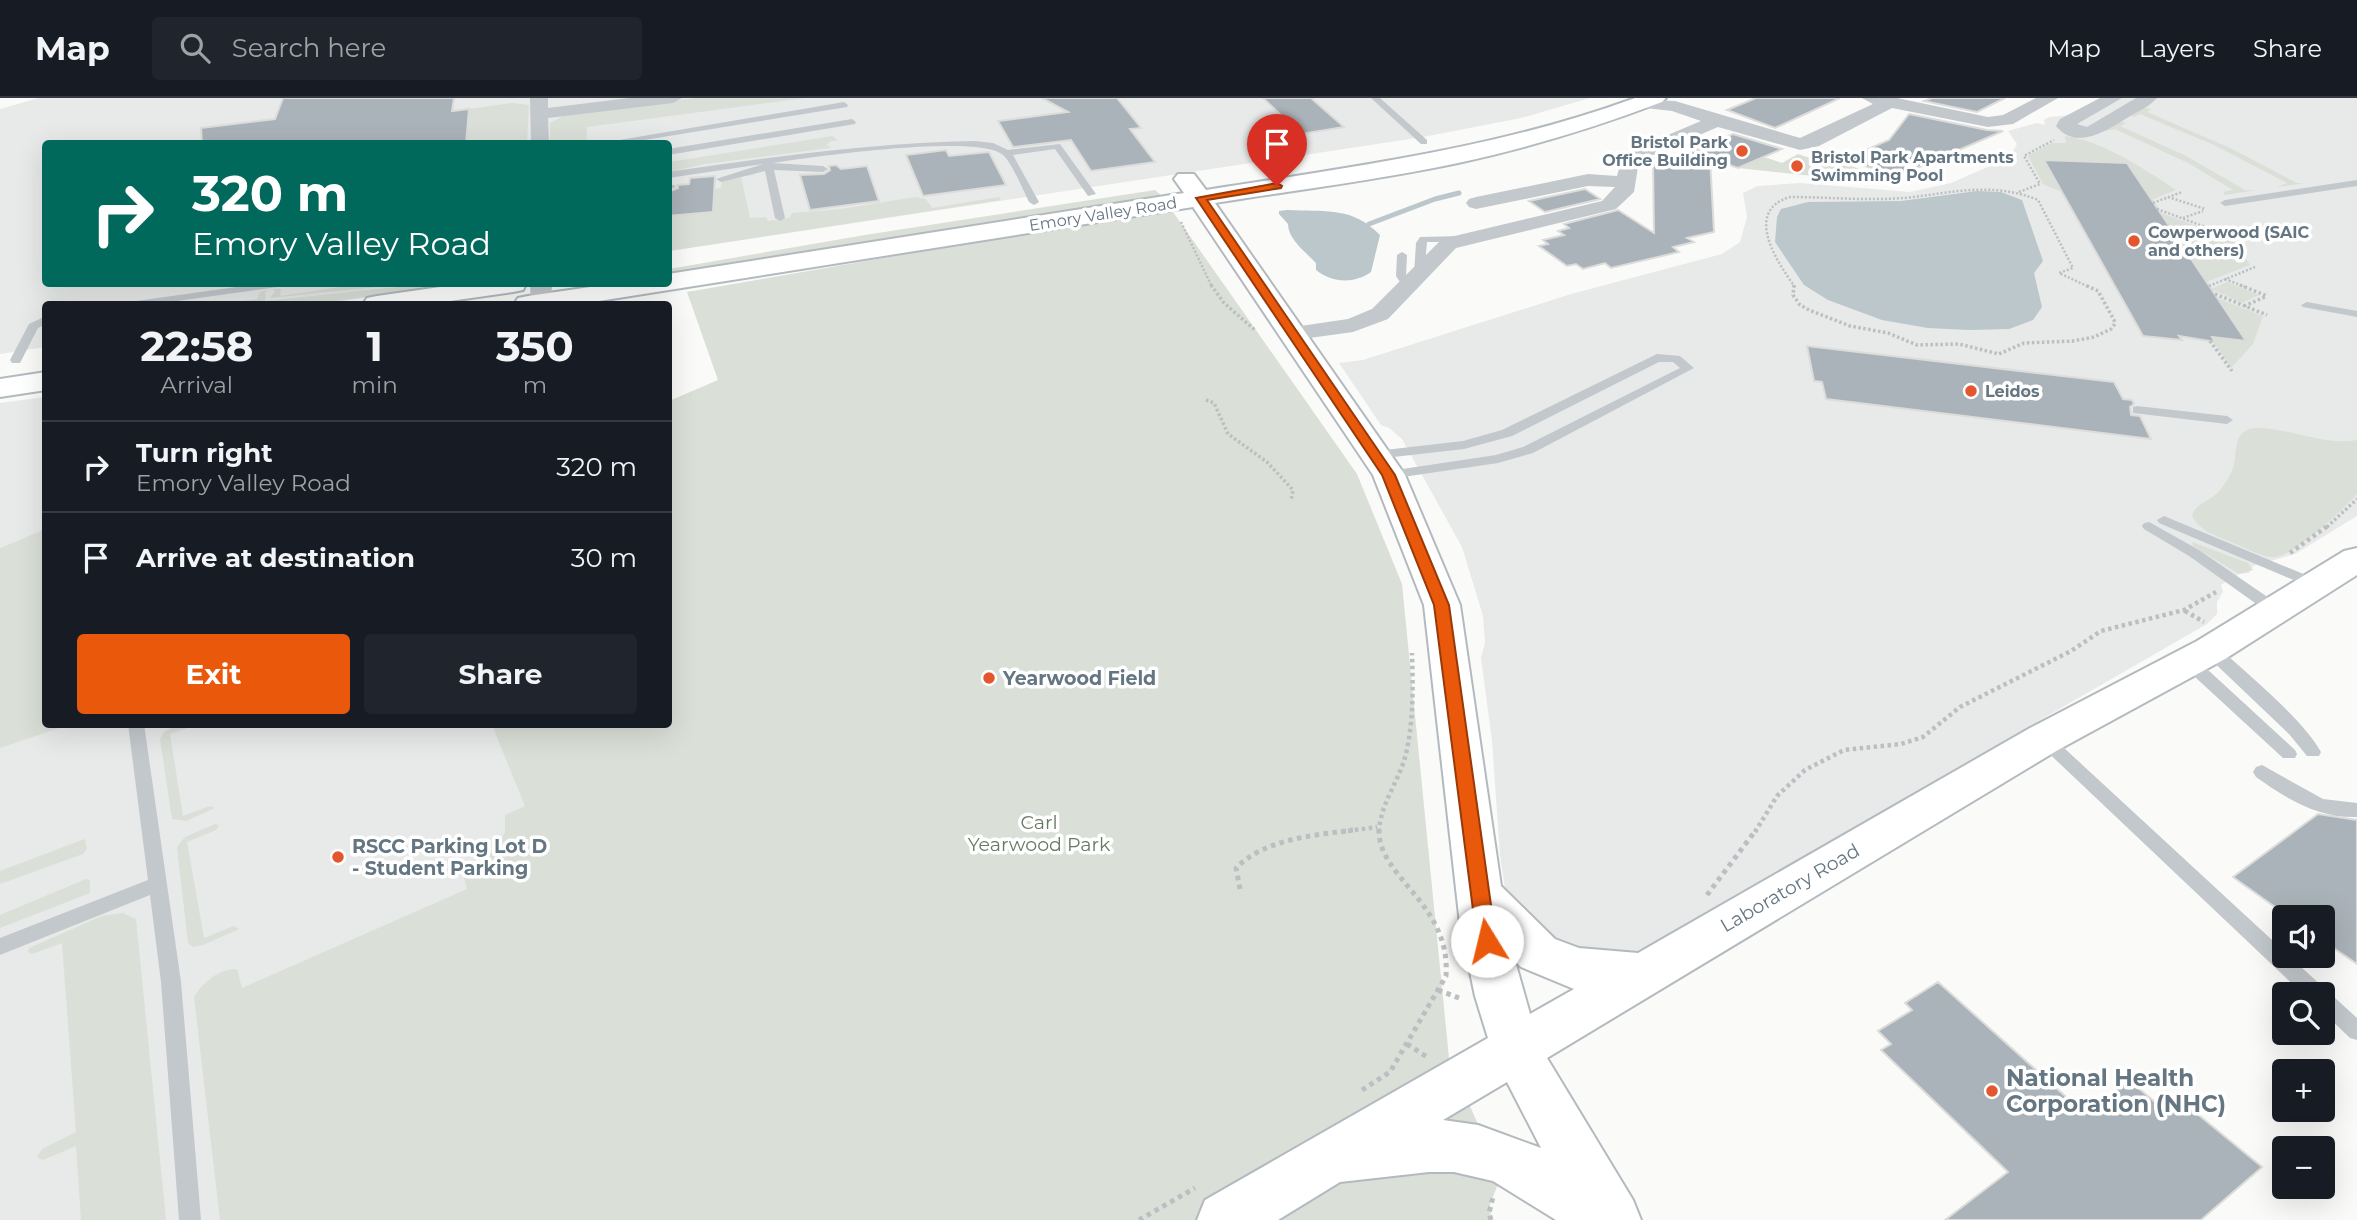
<!DOCTYPE html>
<html lang="en">
<head>
<meta charset="utf-8">
<style>
	:root { --surface:#171b24; --page:#20242c; --text:#f1f3f6; --muted:#9ea1a6; --line:#363941; --accent:#ea580c }
	body { margin:0; font-family:Montserrat,sans-serif; background:var(--page); color:var(--text); height:100vh; display:flex; flex-direction:column; font-size:26px; white-space:nowrap }
	* { box-sizing:border-box; margin:0 }
	p { font-size:23px; color:var(--muted) }
	.icon { flex:none; width:38px; height:38px; fill:none; stroke:currentColor; stroke-width:2; stroke-linecap:round; stroke-linejoin:round }
	.map { position:relative; flex:1; overflow:hidden }
	.panel { position:absolute; left:42px; top:203px; width:630px; height:427px; display:flex; flex-direction:column; background:var(--surface); border-radius:7px; box-shadow:0 7px 28px #0002 }
	.panel>* { flex:none }
	.banner { position:absolute; left:42px; top:42px; width:630px; height:147px; border-radius:7px; box-shadow:0 7px 28px #0002; background:#00695c; color:#fff; overflow:hidden }
	.controls { position:absolute; left:2272px; top:807px; display:grid; gap:14px }
	.controls a { display:grid; place-items:center; width:63px; height:63px; border-radius:7px; background:var(--surface); box-shadow:0 7px 28px #0002; font-size:35px }
	.pin { position:absolute; display:grid; place-items:center; width:60px; height:60px; color:#fff; margin:-72px -30px; border-radius:50% 50% 50% 0; rotate:-45deg; box-shadow:0 0 7px #0007 }
	.pin .icon { rotate:45deg }
	.me { position:absolute; width:77px; margin:-38px; rotate:351deg; stroke-linejoin:round; filter:drop-shadow(0 0 5px #0008) }
	.turn { display:flex; align-items:center; gap:24px; height:147px; padding:0 35px; font-size:32px }
	.turn .icon { width:91px; height:91px; stroke-width:2.5 }
	.turn b { display:block; font-size:49px; line-height:60px }
	.eta { display:flex; justify-content:space-evenly; align-items:center; height:119px; text-align:center }
	.eta b { font-size:42px; font-weight:700; line-height:49px }
	.cta { display:flex; gap:14px; margin-top:auto; padding:14px 35px }
	.cta a { flex:1; height:80px; border-radius:7px; background:var(--accent); color:#fff; font-size:28px; font-weight:700; line-height:80px; text-align:center }
	.cta a+a { background:var(--page); color:var(--text) }
	ul { padding:0; list-style:none }
	li { display:flex; align-items:center; gap:21px; height:91px; padding:0 35px; border-top:2px solid var(--line) }
	li div { flex:1 }
	li b { display:block; font-size:26px }
	li em { font-style:normal }
	header { display:flex; align-items:center; gap:42px; box-sizing:border-box; height:98px; padding:0 35px; background:var(--surface); border-bottom:2px solid var(--line) }
	header strong { font-size:33px }
	nav { display:flex; gap:38px; margin-inline-start:auto; font-size:24px }
	.search { width:490px; height:63px; background:var(--page); display:flex; align-items:center; gap:18px; box-sizing:border-box; padding:0 24px; border-radius:7px; color:var(--muted); font-size:26px }
	.map>svg:first-child { display:block }
	.built { fill:#e8e9e9 }
	.green { fill:#dadfd7 }
	.water { fill:#bbc7cb }
	.lines { fill:none; stroke-linecap:round; stroke-linejoin:round }
	.stream { stroke:#bbc7cb; stroke-width:5 }
	.building { fill:#aab3b9; stroke:#dcdcda; stroke-width:2 }
	.secondary-casing { stroke:#b3babf; stroke-width:4 }
	.path-far3 { stroke:#bbbfc2; stroke-width:2.5; stroke-dasharray:2 2; stroke-linecap:butt }
	.path-far2 { stroke:#bbbfc2; stroke-width:3.5; stroke-dasharray:2.5 2.5; stroke-linecap:butt }
	.path-far1 { stroke:#bbbfc2; stroke-width:4.5; stroke-dasharray:3.5 3.5; stroke-linecap:butt }
	.path { stroke:#bbbfc2; stroke-width:5; stroke-dasharray:4.5 4.5; stroke-linecap:butt }
	.lane { fill:#c3c8cc; fill-rule:evenodd }
	.street { fill:#c3c8cc; fill-rule:evenodd }
	.secondary { fill:#fff; fill-rule:evenodd }
	.route { fill:#ea580c; stroke:#983908; stroke-width:2 }
	.poi-dot { fill:#e4572e; stroke:#fff; stroke-width:2.5 }
	.labels { text-anchor:middle; dominant-baseline:central; stroke-width:7; stroke-linejoin:round; paint-order:stroke }
	.far-poi-label { font-size:16px; font-weight:bold; fill:#657683; stroke:#fff; text-anchor:start }
	.far-street-label { font-size:16px; fill:#657683; stroke:#fff }
	.poi-label { font-size:19px; font-weight:bold; fill:#657683; stroke:#fff; text-anchor:start }
	.park-label { font-size:19px; fill:#687a64; stroke:#fff }
	.street-label { font-size:19px; fill:#657683; stroke:#fff }
	.near-poi-label { font-size:23px; font-weight:bold; fill:#657683; stroke:#fff; text-anchor:start }
</style>
</head>
<body>
<header>
<strong>Map</strong>
<div class="search"><svg class="icon" aria-label="search" viewBox="0 0 24 24"><circle cx="10" cy="10" r="6"/><path d="M15 15l6 6"/></svg>Search here</div>
<nav><a>Map</a><a>Layers</a><a>Share</a></nav>
</header>
<div class="map">
<svg width="2357" height="1122" viewBox="0 0 2357 1122">
	<rect width="100%" height="100%" fill="#fafaf8"/>
	<path class="built" d="M39 0H1590L1521 20 1423 39 669 153 668 46H46V186H461L322 206H46L45 249 0 256V11Z
		M2103 0H2357V418L2295 456 2253 468 2249 475 2239 476 2221 487 2223 494 2217 504V516L2207 526 1649 847 1628 857 1568 860 1506 797 1500 757 1492 643 1481 560 1485 545 1483 518 1462 449 1402 341 1389 330 1381 327 1339 265 1363 262 1571 196 1722 156 1740 144 1747 119 1743 95 1758 88 1800 85 1910 94 1951 85 1999 64 2012 55 2017 46 2008 33 2037 25 2045 27 2044 22 2049 19 2071 17Z
		M45 299V431L0 450V305Z
		M0 605 46 626 516 627 539 698 478 1122H0Z"/>
	<path class="green" d="M695 0H805L587 29 586 45H550V25L565 17Z
		M512 5 529 7 527 45 466 46 469 11Z
		M2142 9 2151 11 2147 14 2230 50 2297 85H2305L2277 89 2287 85 2214 47 2140 16 2134 19 2128 17Z
		M2120 23 2126 25 2120 28 2186 58 2245 92H2256L2225 97 2223 94 2233 92 2190 66 2115 31 2104 33Z
		M833 38 838 43H831L826 47 831 49 829 50 705 66 669 74V64Z
		M2065 38C2100 42 2147 72 2176 92L2151 102 2127 65 2070 62 2071 65 2045 63 2062 94 2043 86 2028 58 2052 45H2066Z
		M1798 56 1819 63 1826 60 1860 71 1841 79 1832 80 1738 70 1764 59 1782 65Z
		M754 74 756 76 741 79 750 120 766 119 768 123 789 120 792 115 841 111 915 99 926 101 932 110 999 99 1001 102 669 153V118L713 114 714 91 721 90 722 83Z
		M1155 92 1163 99 669 178V171L865 137Z
		M1169 113 1173 114 1357 376 1402 486 1449 960 1501 1079 1490 1106 1491 1122H220L194 899C204 884 218 871 237 871L242 890 467 791 462 772 491 756 497 749 505 734V717L525 708 492 627 668 626 669 303 718 282 687 194 1148 114Z
		M2159 114 2233 142 2250 167 2206 184Z
		M2227 184 2259 197 2242 205 2211 191Z
		M360 186H406L270 200 275 194 274 191H281L280 198Z
		M427 186 426 190 315 206H218L257 201 260 194 268 192 264 196 266 197 265 203Z
		M2217 200 2263 218 2253 246 2231 270 2213 243Z
		M2254 330C2289 329 2322 348 2357 342V396C2344 411 2296 455 2277 459 2263 461 2244 449 2231 444 2216 438 2200 433 2192 418 2194 407 2207 404 2215 397 2222 391 2227 383 2231 375 2240 359 2229 334 2254 330Z
		M45 431 46 626 68 627 0 650V450Z
		M2192 444 2248 465 2253 472 2239 476 2193 448Z
		M179 626 196 627 170 636 183 718 210 708 215 710 186 723 172 721 160 641 164 634Z
		M215 726 219 727 216 732 187 744 204 840 234 828 239 831 203 847 193 849 188 845 177 749 185 739Z
		M85 741 87 751 83 756 0 786V773Z
		M86 781 90 782V795L0 830V817Z
		M123 815 136 821 166 1122H81L76 1048 43 1062 37 1059 42 1051 76 1034 62 845 32 856 28 854 29 850 102 818Z"/>
	<path class="water" d="M1977 93 2001 94 2022 102 2043 163 2034 175 2042 209 2033 222 2009 231 1969 232 1928 230 1882 222 1828 202 1804 187 1775 144 1777 119 1781 111 1808 104 1901 103Z
		M1287 112C1325 114 1352 108 1380 137L1371 174C1354 186 1332 185 1316 172V165C1307 155 1288 142 1288 126L1279 116V113Z"/>
	<g class="lines">
		<path class="stream" d="M1369 126 1435 101 1459 95"/>
	</g>
	<path class="building" d="M283 0H454L452 13 469 11 466 46H202L201 30 275 21Z
		M1042 0H1117L1141 30 1130 31 1155 64 1091 73 1071 42 1013 49 998 23 1068 14Z
		M1263 0H1311L1344 29 1301 36Z
		M1756 0H1840L1775 30 1727 12Z
		M1932 0H2005L1977 14 1924 3Z
		M1909 16 1987 32 2003 33 1896 79 1845 61 1889 42Z
		M1733 36 1782 51 1738 70 1710 60 1714 134 1687 140 1694 144 1673 149 1679 154 1611 170 1605 165 1583 171 1576 166 1567 168 1539 148 1548 146 1543 142 1564 137 1558 133 1569 130 1564 126 1618 112 1654 135 1653 60 1675 61Z
		M946 52 949 58 989 54 1006 87 923 98 906 57Z
		M2044 62 2127 65 2246 243 2212 239 2215 244 2179 238 2182 242 2143 238Z
		M836 67 841 71 867 68 879 103 810 112 800 77 824 76 830 72 829 68Z
		M715 78 713 114 668 118V94L678 90 677 87 689 86 690 80Z
		M1585 91 1600 101 1545 114 1529 103Z
		M1807 248 2114 284 2123 301 2132 302 2134 306 2130 309 2131 317 2140 318 2151 341 1826 301 1822 284 1814 283Z
		M2318 716 2357 722V866L2322 842V819H2289L2233 779Z
		M1938 884 2084 1015 2129 982 2169 1016 2184 1005 2262 1069 2201 1122H1945L2008 1074 1881 952 1891 946 1878 933 1912 912 1905 905Z"/>
	<g class="lines">
		<defs>
			<path id="secondary" d="M1635 0H1666L1662 4C1596 29 1528 50 1458 65 1378 82 1296 92 1215 105L1405 377 1460 507 1501 788 1555 841 1579 850 1638 855 2030 630 2197 543 2344 453 2357 450V477L2225 561 2058 652 1547 960 1633 1102 1641 1122H1556L1493 1083 1454 1074H1429L1340 1084 1278 1122H1197L1205 1102 1488 940 1475 898 1460 826 1424 507 1373 377 1193 109 580 206H514L518 200 528 198 611 186H668V176L1184 95 1174 81 1178 76H1194L1206 92C1351 69 1496 51 1635 0ZM1515 863 1521 869 1574 891 1530 916ZM1507 984 1541 1050 1478 1027 1443 1022Z
				M461 186H526L523 192 513 194 429 206H363L367 200 377 198Z
				M46 274V292L0 299V281Z"/>
		</defs>
		<use href="#secondary" class="secondary-casing"/>
		<path class="path-far3" d="M2019 94 2040 86 2024 58 2054 42
			M2168 99 2205 111
			M2153 105 2182 94
			M2157 111 2235 140
			M2183 120 2203 113
			M1181 124 1212 189
			M2225 181 2245 189
			M2209 188 2255 169
			M1795 189C1777 164 1743 113 1790 99 1828 99 1867 103 1904 100 1953 95 1991 83 2038 102L2073 170 2059 175 2089 189"/>
		<path class="path-far2" d="M1211 187 1224 205 1256 233
			M1794 187 1793 197 1800 207 1809 212 1850 228 1888 235 1917 247 1959 246 1999 256 2024 245 2073 243 2094 239 2111 231 2115 226 2114 222 2098 193 2085 187
			M2240 187 2267 198
			M2215 196 2267 217
			M2244 208 2265 199
			M2210 243 2232 273
			M1206 302 1214 305 1228 336 1267 364 1293 392 1291 403
			M2327 429 2357 401"/>
		<path class="path-far1" d="M2290 455 2329 427
			M2185 513 2204 524
			M1341 734 1377 729
			M1379 734C1380 708 1396 687 1404 663 1414 628 1413 590 1412 555
			M1755 734 1777 698 1805 672 1844 652 1901 646 1923 639 1960 609 2071 553 2101 533 2184 512 2216 494"/>
		<path class="path" d="M1240 791 1236 770C1264 741 1315 737 1353 732
			M1707 797 1756 732
			M1438 892 1459 900
			M1407 946 1427 959
			M1362 992 1390 974 1446 878C1451 805 1378 780 1379 732
			M1139 1122 1195 1090
			M1491 1122 1489 1115 1493 1099"/>
		<path class="lane" d="M1371 0H1380L1427 42V46H1421Z
			M844 4 848 7 847 9 620 46H596Z
			M852 21 856 24 855 26 668 57V51Z
			M974 43 993 45 1008 52 1060 46 1096 96 1088 98 1055 51 1013 57 1039 104 1034 107 1029 104C1023 92 1012 65 1003 57 979 35 810 59 772 65L823 68 828 71 823 74 774 72 785 120 780 123 775 120 765 73 721 84 716 81 763 66 668 80V74C770 59 871 45 974 43Z
			M2357 82V88L2225 108 2220 105 2225 102Z
			M668 86 674 87 676 89 668 92Z
			M1420 139 1461 138 1466 141 1461 144H1427L1424 176 1419 179 1414 176 1416 145Z
			M1402 154 1407 157 1406 178 1414 188 1408 191 1404 190 1396 178 1397 157Z
			M257 186H283L277 189 156 206H130L136 203Z
			M2307 204 2357 213V219L2303 209 2301 207Z
			M46 218V226L38 230 20 265H12L10 262 29 226Z
			M1657 256 1680 258 1694 270 1533 355 1498 365 1389 381 1382 377 1389 373 1496 357 1523 349 1680 270 1673 264H1659L1512 338 1464 351 1376 361 1369 357 1376 353 1463 343 1502 332Z
			M2137 308 2227 318 2233 322 2227 326 2133 315V309Z
			M2164 418 2320 483 2322 486 2320 489H2310L2159 425 2157 422Z
			M2149 424 2199 452 2282 509 2285 513 2282 517H2272L2189 458 2144 431 2142 428 2144 425Z
			M2211 547 2217 548C2247 576 2302 620 2321 654L2319 658H2307L2289 636 2205 556 2203 552 2205 548Z
			M2189 559 2195 560 2295 652 2297 656 2295 660H2283L2183 568 2181 564 2183 560Z
			M128 626H144L181 884 201 1122H179L161 884 150 797 0 857V840L148 782Z
			M2044 635 2050 637 2284 853V858H2289L2357 920V942L2350 940 2322 913V896H2303L2038 645 2036 641 2038 637Z
			M2262 667 2323 701 2357 705V719C2318 720 2287 701 2256 679L2253 674 2256 669Z"/>
		<path class="street" d="M530 0H548V10L629 0H682L673 5 548 20 549 46H531Z
			M1862 0H1897L1988 19 2003 17 2036 0H2058L2013 26 1988 29 1892 10 1819 48 1800 52 1718 29 1639 63 1634 94 1616 111 1456 150 1388 221 1353 234 1295 242 1287 240 1283 235 1287 230 1348 221 1372 211 1442 141 1602 103 1615 89 1588 88 1476 111 1469 109 1466 105 1469 101 1476 99 1588 76 1617 78 1623 56 1701 23 1672 13 1646 10 1643 6 1646 2 1675 3 1800 40 1873 6Z
			M2100 0H2122L2077 26 2087 29 2136 0H2157C2150 8 2139 13 2130 18 2109 31 2077 54 2056 28L2060 21Z
			M530 186H552L551 206H531Z"/>
		<use href="#secondary" class="secondary"/>
	</g>
	<path class="route" d="M1277 85 1282 88 1281 90 1207 102 1395 377 1449 507 1496 843 1494 849 1487 851 1480 849 1477 843 1434 507 1382 377 1196 100Z"/>
	<g class="poi-dot">
		<circle cx="1742" cy="53" r="7"/>
		<circle cx="1797" cy="68" r="7"/>
		<circle cx="2134" cy="143" r="7"/>
		<circle cx="1971" cy="293" r="7"/>
		<circle cx="989" cy="580" r="7"/>
		<circle cx="338" cy="759" r="7"/>
		<circle cx="1992" cy="993" r="7"/>
	</g>
	<g class="labels">
		<g class="far-poi-label">
			<text x="1728" y="44" text-anchor="end">Bristol Park<tspan x="1728" dy="18">Office Building</tspan></text>
			<text x="1811" y="59">Bristol Park Apartments<tspan x="1811" dy="18">Swimming Pool</tspan></text>
			<text x="2148" y="134">Cowperwood (SAIC<tspan x="2148" dy="18">and others)</tspan></text>
			<text x="1985" y="293">Leidos</text>
		</g>
		<g class="far-street-label">
			<text transform="translate(1103 116) rotate(-9)">Emory Valley Road</text>
		</g>
		<g class="poi-label">
			<text x="1003" y="580">Yearwood Field</text>
			<text x="352" y="748">RSCC Parking Lot D<tspan x="352" dy="22">- Student Parking</tspan></text>
		</g>
		<g class="park-label">
			<text x="1039" y="724">Carl<tspan x="1039" dy="22">Yearwood Park</tspan></text>
		</g>
		<g class="street-label">
			<text transform="translate(1790 790) rotate(-30)">Laboratory Road</text>
		</g>
		<g class="near-poi-label">
			<text x="2006" y="980">National Health<tspan x="2006" dy="26">Corporation (NHC)</tspan></text>
		</g>
	</g>
</svg>
<div class="controls">
<a><svg class="icon" aria-label="sound" viewBox="0 0 24 24"><path d="M4 9h4l5-4v14l-5-4H4zM17 9q2 3 0 6"/></svg></a>
<a><svg class="icon" aria-label="search" viewBox="0 0 24 24"><circle cx="10" cy="10" r="6"/><path d="M15 15l6 6"/></svg></a>
<a>+</a>
<a>−</a>
</div>
<div class="pin" style="left:1277px;top:88px;background:#d93025"><svg class="icon" aria-label="arrive" viewBox="0 0 24 24"><path d="M6 21V4h12l-3 4 3 4H6"/></svg></div>
<svg class="me" style="left:1487px;top:843px" viewBox="-20 -20 40 40"><circle r="19" fill="#fff"/><path d="M0-13L10 11 0 6-10 11z" fill="#ea580c"/></svg>
<div class="banner">
<div class="turn"><svg class="icon" aria-label="right" viewBox="0 0 24 24"><path d="M7 20v-9h11M14 6l5 5-5 5"/></svg><div><b>320 m</b>Emory Valley Road</div></div>
</div>
<section class="panel">
<div class="eta">
<div><b>22:58</b><p>Arrival</p></div>
<div><b>1</b><p>min</p></div>
<div><b>350</b><p>m</p></div>
</div>
<ul>
<li><svg class="icon" aria-label="right" viewBox="0 0 24 24"><path d="M7 20v-9h11M14 6l5 5-5 5"/></svg><div><b>Turn right</b><p>Emory Valley Road</p></div><em>320 m</em></li>
<li><svg class="icon" aria-label="arrive" viewBox="0 0 24 24"><path d="M6 21V4h12l-3 4 3 4H6"/></svg><div><b>Arrive at destination</b></div><em>30 m</em></li>
</ul>
<div class="cta"><a>Exit</a><a>Share</a></div>
</section>
</div>
</body>
</html>
